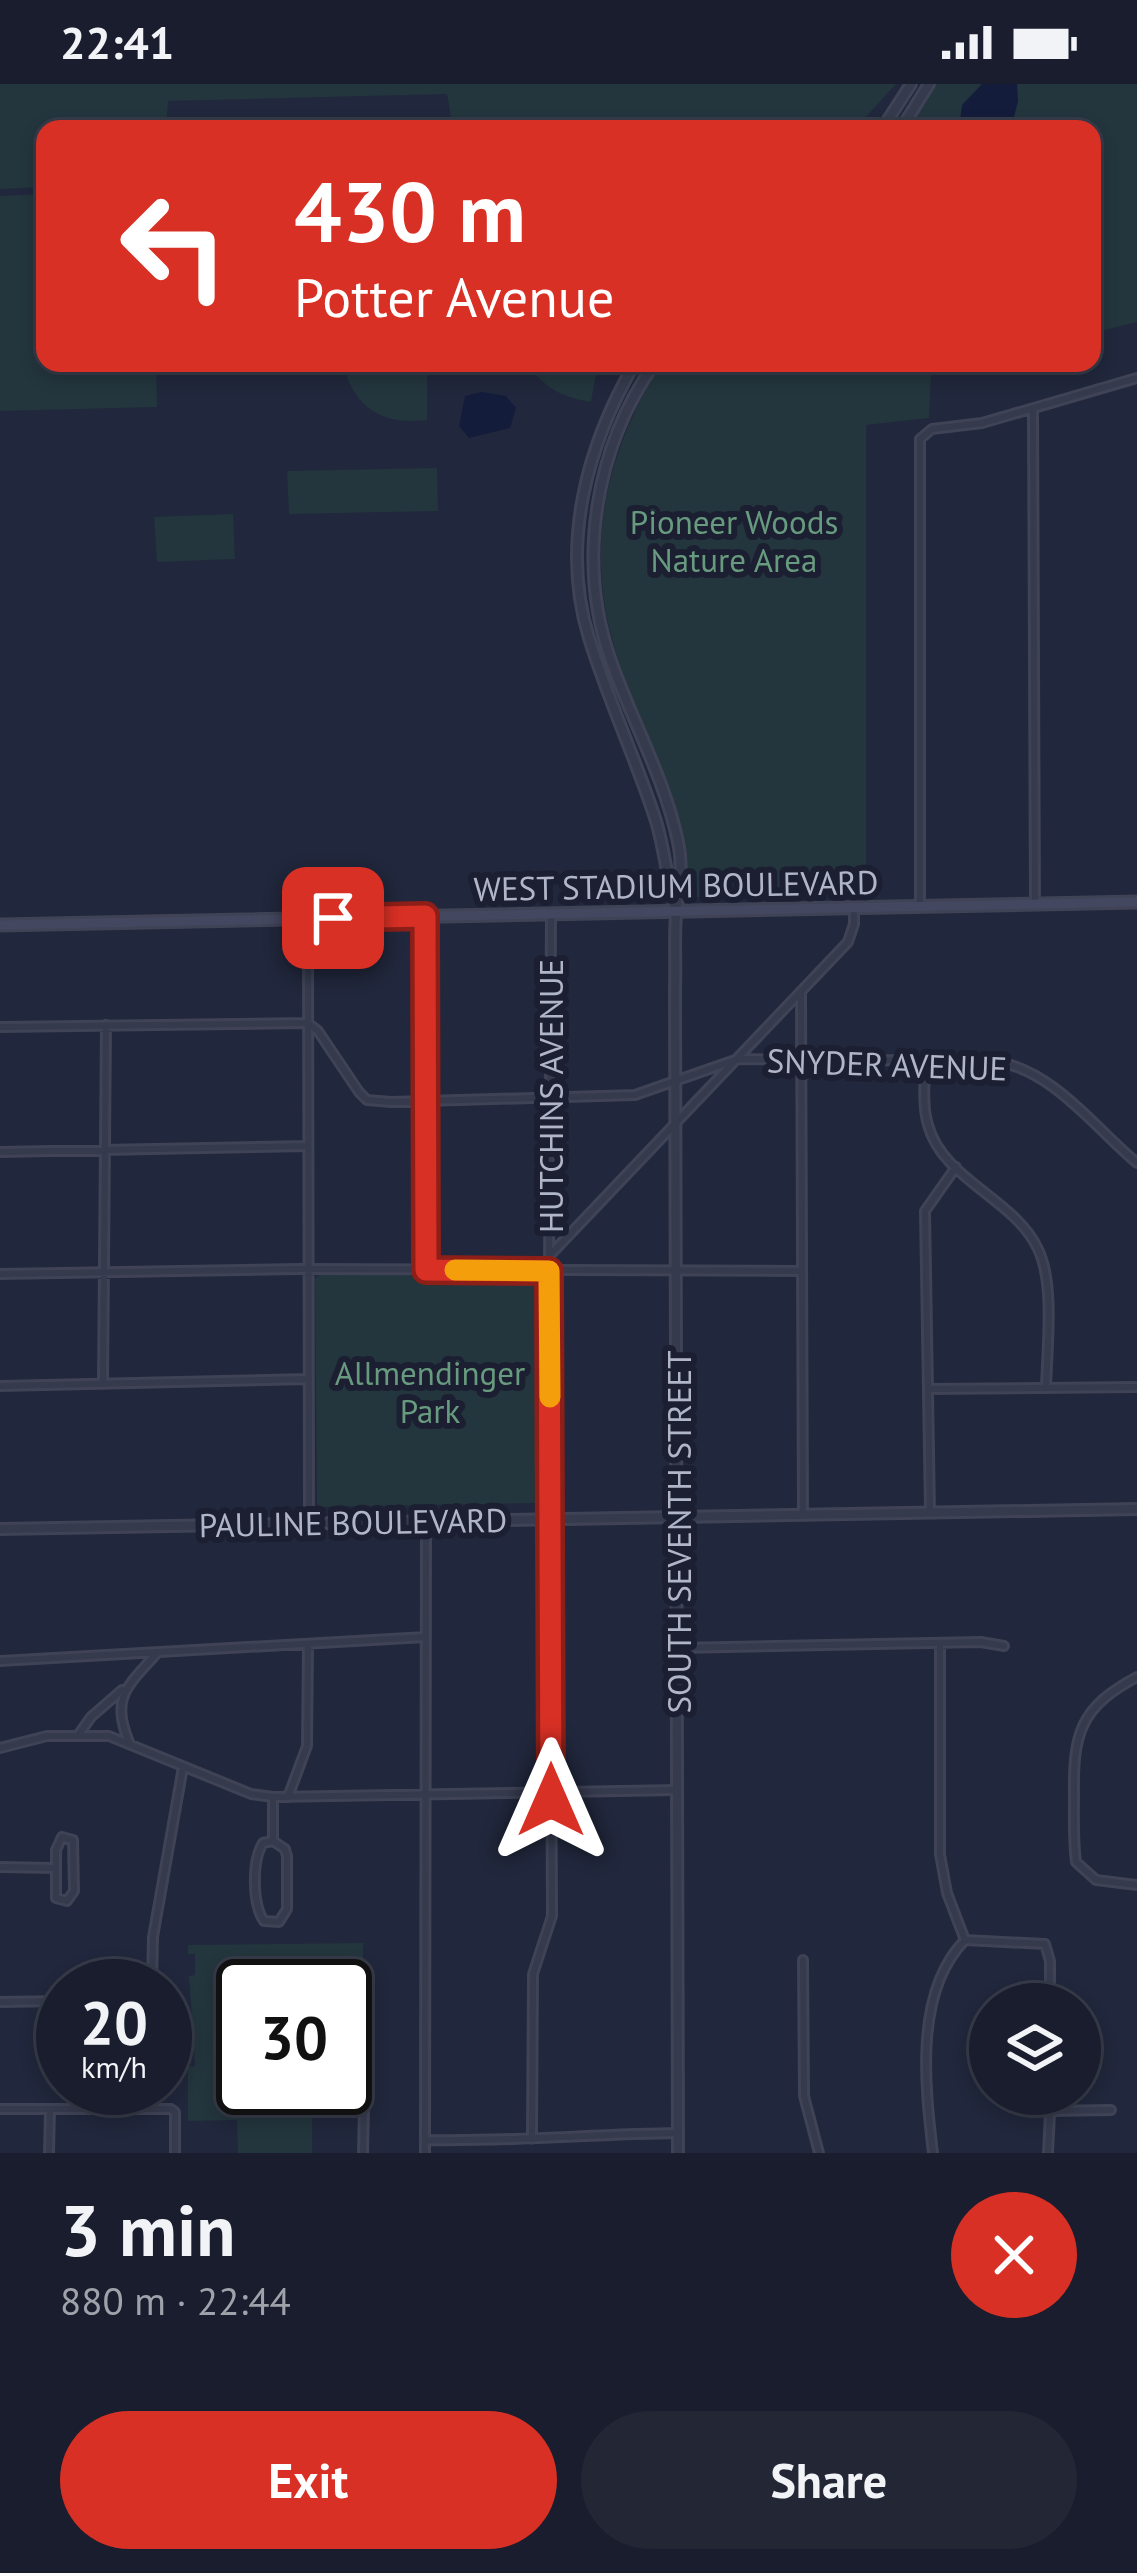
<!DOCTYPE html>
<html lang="en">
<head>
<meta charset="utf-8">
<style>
	:root { --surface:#191d2d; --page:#222635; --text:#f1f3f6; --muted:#9fa2aa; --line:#373b49; --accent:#d93025 }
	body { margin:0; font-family:"PT Sans",sans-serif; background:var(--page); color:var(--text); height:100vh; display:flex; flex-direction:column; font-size:45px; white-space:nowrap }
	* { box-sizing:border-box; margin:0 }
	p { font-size:39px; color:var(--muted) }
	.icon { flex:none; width:66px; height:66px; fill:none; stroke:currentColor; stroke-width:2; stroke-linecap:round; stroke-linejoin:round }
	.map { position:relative; height:2069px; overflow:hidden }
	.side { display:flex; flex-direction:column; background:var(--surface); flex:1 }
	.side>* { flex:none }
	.top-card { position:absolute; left:36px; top:36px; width:1065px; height:252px; border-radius:24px; box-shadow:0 6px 18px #0003,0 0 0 3px var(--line); background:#d93025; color:#fff; overflow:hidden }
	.tools { position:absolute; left:969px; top:1899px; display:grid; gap:24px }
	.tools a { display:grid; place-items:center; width:132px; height:132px; border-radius:50%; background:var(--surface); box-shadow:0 6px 18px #0003,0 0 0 3px var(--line); font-size:60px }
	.speed { position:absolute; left:36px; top:1875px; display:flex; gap:24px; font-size:60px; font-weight:700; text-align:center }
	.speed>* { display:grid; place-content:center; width:156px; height:156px; border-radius:50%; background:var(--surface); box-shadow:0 6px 18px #0003,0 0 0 3px var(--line); line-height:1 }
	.speed small { font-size:30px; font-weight:400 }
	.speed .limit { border:6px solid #111; border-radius:18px; background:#fff; color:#111 }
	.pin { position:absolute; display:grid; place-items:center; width:102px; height:102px; color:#fff; margin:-51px; border-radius:24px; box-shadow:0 6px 18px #0006 }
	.me { position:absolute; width:132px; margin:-66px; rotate:0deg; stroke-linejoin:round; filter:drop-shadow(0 0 9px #0008) }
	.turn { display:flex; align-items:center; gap:42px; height:252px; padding:0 60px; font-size:54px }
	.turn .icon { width:156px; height:156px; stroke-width:2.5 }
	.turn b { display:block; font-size:84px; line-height:102px }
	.round { display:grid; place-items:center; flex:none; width:126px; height:126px; border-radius:63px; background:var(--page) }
	.head { display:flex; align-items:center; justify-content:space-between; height:204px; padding:0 60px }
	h1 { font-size:72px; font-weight:800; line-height:90px }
	.button { display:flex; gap:24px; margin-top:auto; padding:24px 60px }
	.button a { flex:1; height:138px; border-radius:72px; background:var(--accent); color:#fff; font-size:48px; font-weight:800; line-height:138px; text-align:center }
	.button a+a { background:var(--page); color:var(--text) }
	.status { display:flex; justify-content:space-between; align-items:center; height:84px; padding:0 60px; background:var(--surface); direction:ltr }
	.status svg { height:33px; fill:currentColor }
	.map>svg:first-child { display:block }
	.green { fill:#23353d }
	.water { fill:#141c3b }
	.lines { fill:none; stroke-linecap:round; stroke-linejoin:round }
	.minor-casing { stroke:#3f4355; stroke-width:12 }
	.tertiary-casing { stroke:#3f4355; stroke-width:14 }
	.secondary-casing { stroke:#3f4355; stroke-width:15 }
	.minor { stroke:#353a4d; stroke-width:6 }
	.tertiary { stroke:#353a4d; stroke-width:8 }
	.secondary { stroke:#434860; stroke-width:9 }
	.route-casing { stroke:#8d1f18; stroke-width:30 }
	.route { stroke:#d93025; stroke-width:21 }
	.slow { stroke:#f59e0b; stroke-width:21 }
	.labels { text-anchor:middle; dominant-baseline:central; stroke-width:12; stroke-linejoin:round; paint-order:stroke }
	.park-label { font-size:33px; fill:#679a7e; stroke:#1b1f31 }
	.street-label { font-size:33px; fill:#b1b5c8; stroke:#1b1f31 }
</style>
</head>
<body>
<div class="status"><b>22:41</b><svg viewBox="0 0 49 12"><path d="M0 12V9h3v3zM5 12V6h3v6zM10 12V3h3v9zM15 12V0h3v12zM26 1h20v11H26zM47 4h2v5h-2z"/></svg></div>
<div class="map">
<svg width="1137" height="2069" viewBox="0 0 1137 2069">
	<rect width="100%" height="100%" fill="#21273c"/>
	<path class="green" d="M0 0H896L855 45H453L447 10 168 17 166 45H45V103L0 105Z
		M936 0H1137V238L1092 249V45H908Z
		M45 110V279H156L157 323 0 327V112Z
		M343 279H427V336C382 342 353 323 343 279Z
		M527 279H598L591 318C561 313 544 304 527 279Z
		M662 279H988L958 288 931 286 929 334 866 341V812L695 813C686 800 688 787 685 770 682 749 674 728 668 708 649 653 622 599 609 543 587 448 611 359 662 279Z
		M437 384 438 427 289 430 287 387Z
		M233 430 235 475 157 478 154 433Z
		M320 1190 545 1194 546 1414 539 1419 323 1423 317 1420 315 1195Z
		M363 1859V1970H345V1902H243V2004H312V2069H238L237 2036 188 2037V1983L195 1982 189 1892 195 1891V1870H188V1861Z"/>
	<path class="water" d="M982 0H1017L1018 17 1011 45H959L962 21Z
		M482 308 506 312 516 324 510 344 469 354 459 342 465 312Z"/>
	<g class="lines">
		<defs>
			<path id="minor" d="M1033 326 1035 821
				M920 823V355L932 345 982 339 1137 294
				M425 832 426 1186
				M308 837 309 1439
				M801 907 803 1430
				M0 943 308 939 318 947 359 1008 367 1016 391 1018 635 1011 738 975 996 977C1055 988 1093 1042 1137 1079
				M925 976C925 997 922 1020 928 1041 943 1096 1014 1114 1038 1165 1055 1200 1047 1264 1046 1304
				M0 1068 308 1062
				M551 1170 848 858 854 840V824
				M0 1190 301 1185 801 1187
				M103 1300 106 941
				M0 1302 308 1295
				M928 1305 1137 1303
				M930 1428 925 1127 956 1083
				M940 1559V1770L947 1809 965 1856
				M678 1564 981 1558 1004 1562
				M0 1577 426 1553
				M1137 1593C1080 1623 1073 1650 1074 1711 1074 1733 1073 1756 1076 1778L1096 1796 1137 1801
				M79 1650 91 1633 122 1606
				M129 1658C110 1613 128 1602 157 1569
				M0 1664 47 1652H109L251 1710 273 1713 678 1706
				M273 1713V1757
				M288 1713 307 1662 308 1560
				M62 1753 73 1756 74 1807 67 1817 56 1814V1766Z
				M273 1757 285 1765 287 1772V1825L279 1838 264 1837C252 1820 252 1776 263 1759Z
				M0 1783 55 1784
				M965 1856 1045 1860 1050 1877V1920
				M803 1876 804 2012 819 2069
				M152 1902 153 1853 183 1683
				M0 1918 63 1917
				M152 2004 153 2024
				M0 2025H171L175 2028V2069
				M1051 2027 1111 2026
				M532 2055 533 1890 552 1832 549 1187 551 830
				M425 2056C510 2058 593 2050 678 2049
				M49 2069 50 2025
				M363 2069 364 2024
				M425 2069 426 1437
				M933 2069C925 2001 914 1908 965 1856
				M1048 2069 1051 2010"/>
			<path id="tertiary" d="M882 45 911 0
				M901 45 929 0
				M635 279C587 361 560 460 589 554 608 616 636 675 656 737 665 767 667 797 676 827
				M655 279C595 363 576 478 611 577 632 637 665 695 678 758 684 784 678 805 676 831 674 855 676 880 675 904L678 2069
				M0 1445 1137 1425"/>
			<path id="secondary" d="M0 841 1137 818"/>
		</defs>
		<use href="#minor" class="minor-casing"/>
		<use href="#tertiary" class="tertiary-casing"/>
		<use href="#secondary" class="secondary-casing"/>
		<use href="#minor" class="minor"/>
		<use href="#tertiary" class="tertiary"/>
		<use href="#secondary" class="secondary"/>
	</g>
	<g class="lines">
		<defs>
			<path id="route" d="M333 834 425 832 426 1186 549 1187 551 1716"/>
		</defs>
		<use href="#route" class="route-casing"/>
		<use href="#route" class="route"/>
		<path class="slow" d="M455 1186 549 1187 550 1313"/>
	</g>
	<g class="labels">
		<g class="park-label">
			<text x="734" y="437">Pioneer Woods<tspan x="734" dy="38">Nature Area</tspan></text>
			<text x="430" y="1288">Allmendinger<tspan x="430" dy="38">Park</tspan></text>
		</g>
		<g class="street-label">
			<text transform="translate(676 801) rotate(-1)">WEST STADIUM BOULEVARD</text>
			<text transform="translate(887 980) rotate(2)">SNYDER AVENUE</text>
			<text transform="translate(550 1012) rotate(-90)">HUTCHINS AVENUE</text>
			<text transform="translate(353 1438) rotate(-1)">PAULINE BOULEVARD</text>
			<text transform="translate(678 1448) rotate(-90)">SOUTH SEVENTH STREET</text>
		</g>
	</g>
</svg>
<div class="tools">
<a><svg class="icon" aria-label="layers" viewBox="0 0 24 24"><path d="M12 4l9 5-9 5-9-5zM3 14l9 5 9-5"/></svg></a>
</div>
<div class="speed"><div>20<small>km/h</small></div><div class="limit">30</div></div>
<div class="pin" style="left:333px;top:834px;background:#d93025"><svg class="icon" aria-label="arrive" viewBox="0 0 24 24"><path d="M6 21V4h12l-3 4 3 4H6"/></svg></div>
<svg class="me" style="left:551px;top:1716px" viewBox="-20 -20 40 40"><path d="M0-17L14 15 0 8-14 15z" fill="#d93025" stroke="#fff" stroke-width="4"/></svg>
<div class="top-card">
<div class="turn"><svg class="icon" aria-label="left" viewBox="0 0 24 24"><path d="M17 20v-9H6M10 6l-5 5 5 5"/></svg><div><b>430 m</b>Potter Avenue</div></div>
</div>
</div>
<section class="side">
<div class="head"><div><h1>3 min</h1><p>880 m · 22:44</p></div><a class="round" style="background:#d93025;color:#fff"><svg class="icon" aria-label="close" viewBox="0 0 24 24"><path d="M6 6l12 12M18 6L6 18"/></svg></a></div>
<div class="button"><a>Exit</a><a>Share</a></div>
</section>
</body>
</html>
